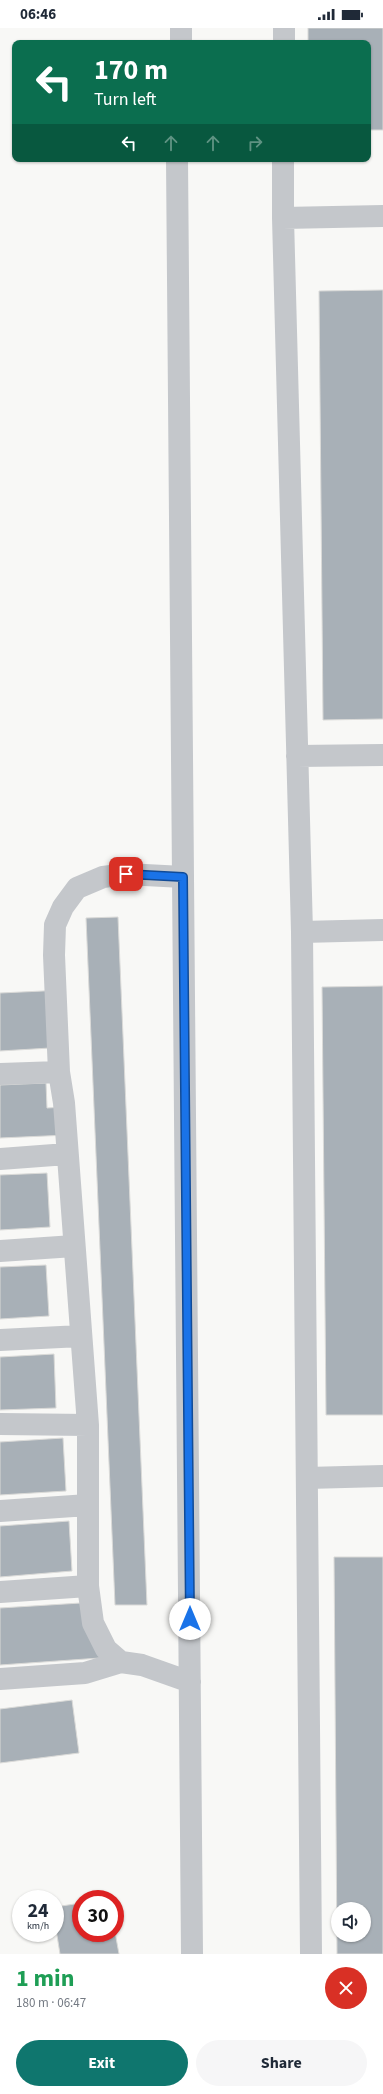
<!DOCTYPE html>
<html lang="en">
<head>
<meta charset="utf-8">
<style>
	:root { --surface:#fff; --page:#f6f6f7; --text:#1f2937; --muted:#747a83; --accent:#0f766e }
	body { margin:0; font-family:"Source Sans 3",sans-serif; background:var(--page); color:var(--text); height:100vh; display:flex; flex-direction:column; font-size:15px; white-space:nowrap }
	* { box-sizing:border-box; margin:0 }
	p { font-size:13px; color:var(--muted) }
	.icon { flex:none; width:22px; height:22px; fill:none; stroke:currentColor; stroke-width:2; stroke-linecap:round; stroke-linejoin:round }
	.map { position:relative; height:1926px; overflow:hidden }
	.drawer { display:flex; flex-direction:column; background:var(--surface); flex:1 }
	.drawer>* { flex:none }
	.hud { position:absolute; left:12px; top:12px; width:359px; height:122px; border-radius:8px; box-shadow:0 1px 3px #0004; background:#0b6e4f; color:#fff; overflow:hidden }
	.controls { position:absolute; left:331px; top:1874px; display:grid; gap:8px }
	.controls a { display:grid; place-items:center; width:40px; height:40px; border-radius:50%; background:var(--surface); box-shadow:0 1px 3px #0004; font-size:20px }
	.speed { position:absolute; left:12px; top:1862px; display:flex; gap:8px; font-size:20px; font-weight:700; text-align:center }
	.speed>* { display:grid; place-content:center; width:52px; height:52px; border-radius:50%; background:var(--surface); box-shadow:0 1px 3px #0004; line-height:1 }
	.speed small { font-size:10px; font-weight:400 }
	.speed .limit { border:6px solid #d22; background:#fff; color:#111 }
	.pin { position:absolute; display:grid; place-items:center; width:34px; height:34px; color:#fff; margin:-17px; border-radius:8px; box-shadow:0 2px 6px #0006 }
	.me { position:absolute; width:44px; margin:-22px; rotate:0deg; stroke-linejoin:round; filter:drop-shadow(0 0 3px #0008) }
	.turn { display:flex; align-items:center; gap:14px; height:84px; padding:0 16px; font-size:18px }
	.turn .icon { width:52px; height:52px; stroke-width:2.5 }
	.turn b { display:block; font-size:28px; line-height:34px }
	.lanes { display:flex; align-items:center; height:38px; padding:0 16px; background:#0003; justify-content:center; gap:20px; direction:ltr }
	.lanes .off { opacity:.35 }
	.round { display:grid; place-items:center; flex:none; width:42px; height:42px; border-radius:21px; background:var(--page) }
	.head { display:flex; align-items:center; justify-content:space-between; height:68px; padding:0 16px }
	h1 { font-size:24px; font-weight:700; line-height:30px; color:#1e9e55 }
	.button { display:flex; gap:8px; margin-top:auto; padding:8px 16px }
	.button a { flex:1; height:46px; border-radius:24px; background:var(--accent); color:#fff; font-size:16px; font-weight:700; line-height:46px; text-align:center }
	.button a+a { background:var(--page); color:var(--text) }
	.status { display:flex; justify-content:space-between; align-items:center; height:28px; padding:0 20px; background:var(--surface); direction:ltr }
	.status svg { height:11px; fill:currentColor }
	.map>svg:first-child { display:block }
	.building { fill:#a8b0b7; stroke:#dadad8; fill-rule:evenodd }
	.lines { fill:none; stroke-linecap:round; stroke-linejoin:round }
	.minor { stroke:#c4c7cb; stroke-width:22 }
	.route-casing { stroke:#114b97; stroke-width:10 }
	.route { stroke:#1a73e8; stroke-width:7 }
</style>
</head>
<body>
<div class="status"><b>06:46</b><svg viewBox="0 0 49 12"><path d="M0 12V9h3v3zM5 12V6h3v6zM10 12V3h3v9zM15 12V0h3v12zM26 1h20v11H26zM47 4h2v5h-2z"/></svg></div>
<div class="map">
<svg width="383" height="1926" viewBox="0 0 383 1926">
	<rect width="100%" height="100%" fill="#f8f8f6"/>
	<path class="building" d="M308 0H383V102H368V15H308Z
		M383 262V691L323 692 319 263Z
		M118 889 147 1577H115L86 890Z
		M383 958V1387H326L322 959Z
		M64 962 67 1019 0 1023V965Z
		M46 1055 47 1080 66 1079 68 1107 0 1110V1057Z
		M47 1145 50 1199 0 1202V1147Z
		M46 1237 49 1288 0 1291V1239Z
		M54 1326 56 1380 0 1382V1329Z
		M63 1410 66 1463 0 1467V1414Z
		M69 1493 72 1543 0 1549V1498Z
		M334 1529H383V1926H337ZM338 1881H364V1907H338Z
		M97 1574 100 1630 0 1637V1580Z
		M72 1672 79 1725 0 1735V1681Z
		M81 1875V1905L115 1904 119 1926H60L55 1895V1879Z"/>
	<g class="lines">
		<path class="minor" d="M181 15V0
			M284 15V0
			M177 131 192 1926
			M283 131V190L302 904 383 902
			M283 190 383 188
			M297 728 383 727
			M302 904 311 1926
			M0 1046 59 1044
			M0 1131 67 1126
			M0 1223 74 1218
			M0 1312 81 1308
			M0 1396 88 1397
			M307 1450 383 1448
			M0 1483 88 1477
			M0 1564 88 1558
			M121 1634 106 1621 93 1595 88 1558V1397L64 1075 59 1044 54 927 55 897 63 879 77 860 103 849 126 846 183 849
			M0 1651 85 1645 121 1634 142 1637 190 1654"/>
	</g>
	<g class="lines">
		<defs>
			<path id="route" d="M126 846 183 849 190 1591"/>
		</defs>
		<use href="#route" class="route-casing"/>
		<use href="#route" class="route"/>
	</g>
</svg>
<div class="controls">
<a><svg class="icon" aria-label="sound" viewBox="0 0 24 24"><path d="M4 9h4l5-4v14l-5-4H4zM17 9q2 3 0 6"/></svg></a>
</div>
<div class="speed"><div>24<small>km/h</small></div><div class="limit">30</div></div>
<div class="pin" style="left:126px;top:846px;background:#d93025"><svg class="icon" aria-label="arrive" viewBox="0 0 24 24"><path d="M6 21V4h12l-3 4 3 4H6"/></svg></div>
<svg class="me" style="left:190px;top:1591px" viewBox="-20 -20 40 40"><circle r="19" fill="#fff"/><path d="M0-13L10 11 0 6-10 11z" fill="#1a73e8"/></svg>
<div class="hud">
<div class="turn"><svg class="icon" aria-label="left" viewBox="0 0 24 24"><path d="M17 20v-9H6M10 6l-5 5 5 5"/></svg><div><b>170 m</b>Turn left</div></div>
<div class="lanes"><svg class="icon" aria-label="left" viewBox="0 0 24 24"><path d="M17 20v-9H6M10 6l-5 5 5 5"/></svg><svg class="icon off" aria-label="ahead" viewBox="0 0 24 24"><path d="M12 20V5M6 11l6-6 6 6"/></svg><svg class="icon off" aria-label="ahead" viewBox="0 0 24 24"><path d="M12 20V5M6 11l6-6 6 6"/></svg><svg class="icon off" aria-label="right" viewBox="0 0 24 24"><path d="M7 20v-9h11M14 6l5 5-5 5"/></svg></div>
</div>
</div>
<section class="drawer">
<div class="head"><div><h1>1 min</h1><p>180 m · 06:47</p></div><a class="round" style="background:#d93025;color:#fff"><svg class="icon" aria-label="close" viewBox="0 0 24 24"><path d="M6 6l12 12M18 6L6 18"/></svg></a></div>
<div class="button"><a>Exit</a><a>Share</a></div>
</section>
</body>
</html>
